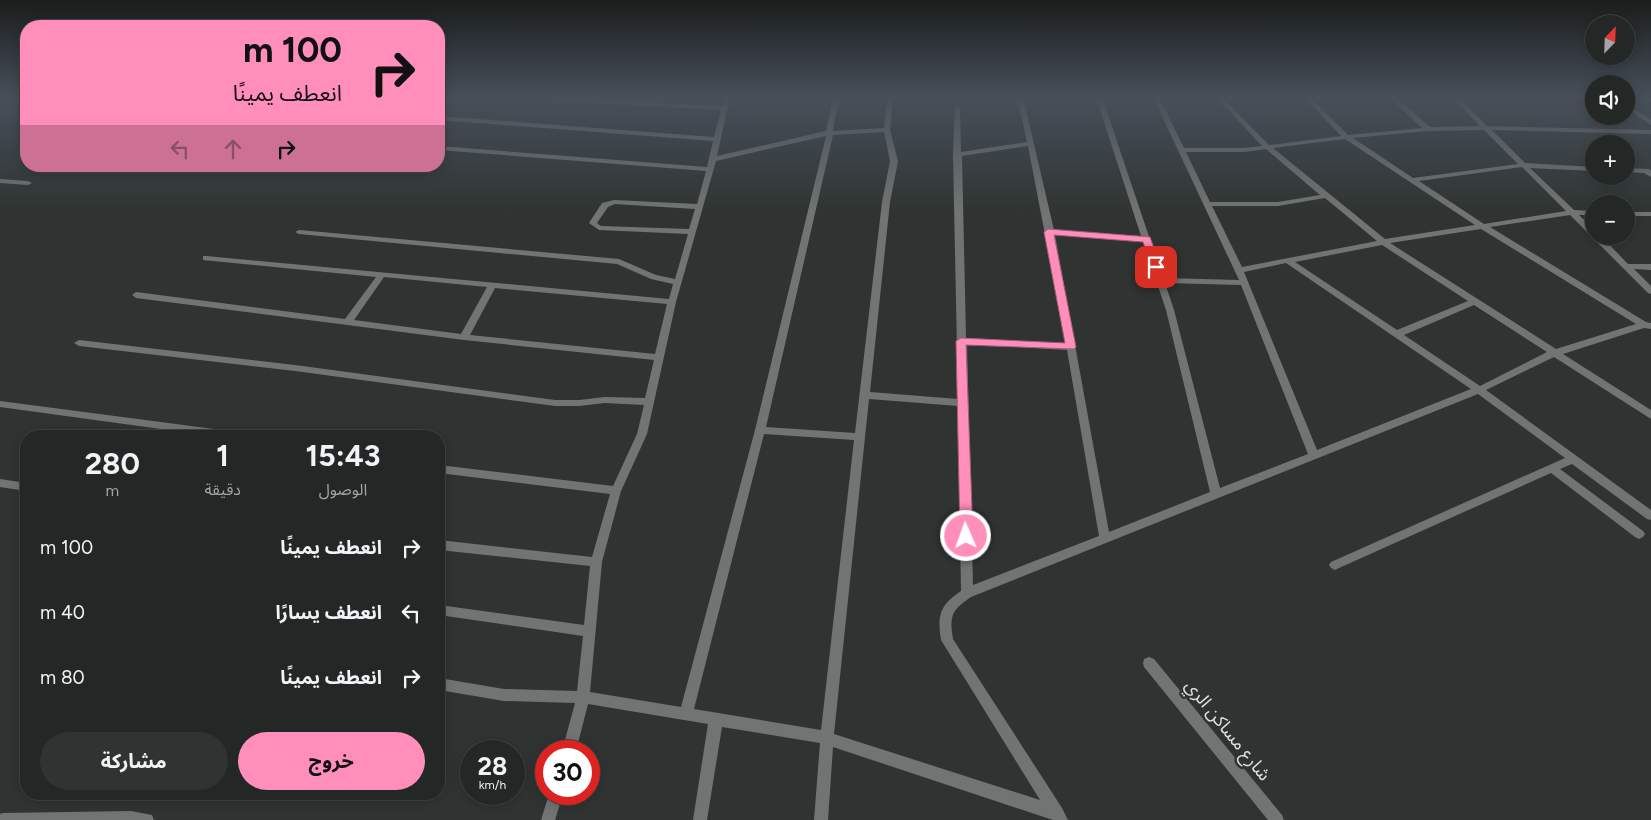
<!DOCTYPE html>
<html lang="ar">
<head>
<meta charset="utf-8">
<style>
	:root { --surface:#232726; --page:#2f3332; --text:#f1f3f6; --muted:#a3a5a7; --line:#404443; --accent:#ff8eba }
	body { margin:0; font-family:Figtree,"Noto Sans Arabic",sans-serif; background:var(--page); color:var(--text); direction:rtl; height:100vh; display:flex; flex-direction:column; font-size:19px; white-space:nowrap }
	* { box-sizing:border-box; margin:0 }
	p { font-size:16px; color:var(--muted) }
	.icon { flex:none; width:28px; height:28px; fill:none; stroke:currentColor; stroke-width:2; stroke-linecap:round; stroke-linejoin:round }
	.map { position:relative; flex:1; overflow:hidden; direction:ltr }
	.details { position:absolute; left:20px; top:430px; width:425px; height:370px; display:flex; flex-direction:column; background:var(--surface); border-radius:20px; box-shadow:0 2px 12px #0003,0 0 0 1px var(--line); direction:rtl }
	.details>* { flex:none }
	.guide { position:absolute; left:20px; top:20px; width:425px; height:152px; border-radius:20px; box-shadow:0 2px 12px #0003,0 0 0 1px var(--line); direction:rtl; background:#ff8eba; color:#111; overflow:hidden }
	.needle { width:32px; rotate:23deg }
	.fabs { position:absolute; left:1585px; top:15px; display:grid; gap:10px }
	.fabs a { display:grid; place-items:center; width:50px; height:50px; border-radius:50%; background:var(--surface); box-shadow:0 2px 12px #0003,0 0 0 1px var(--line); font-size:25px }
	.speed { position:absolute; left:460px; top:740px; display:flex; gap:10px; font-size:25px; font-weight:700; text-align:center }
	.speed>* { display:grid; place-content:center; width:65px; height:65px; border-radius:50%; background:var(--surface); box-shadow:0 2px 12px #0003,0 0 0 1px var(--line); line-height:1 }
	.speed small { font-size:12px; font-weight:400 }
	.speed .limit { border:8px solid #d22; background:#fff; color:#111 }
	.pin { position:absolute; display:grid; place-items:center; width:42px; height:42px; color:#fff; margin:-21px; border-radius:10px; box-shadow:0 2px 8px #0006 }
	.me { position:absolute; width:55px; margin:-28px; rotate:358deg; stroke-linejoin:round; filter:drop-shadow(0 0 4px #0008) }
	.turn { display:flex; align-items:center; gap:18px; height:105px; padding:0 20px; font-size:22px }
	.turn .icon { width:65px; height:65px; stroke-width:2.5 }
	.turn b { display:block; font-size:35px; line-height:42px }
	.lanes { display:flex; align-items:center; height:48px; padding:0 20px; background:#0003; justify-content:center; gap:25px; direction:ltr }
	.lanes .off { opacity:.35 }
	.eta { display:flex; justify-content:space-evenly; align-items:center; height:85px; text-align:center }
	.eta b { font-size:30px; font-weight:700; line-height:35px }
	.primary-button { display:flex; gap:10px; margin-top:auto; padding:10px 20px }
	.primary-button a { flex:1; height:58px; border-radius:30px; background:var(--accent); color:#111; font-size:20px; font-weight:700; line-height:58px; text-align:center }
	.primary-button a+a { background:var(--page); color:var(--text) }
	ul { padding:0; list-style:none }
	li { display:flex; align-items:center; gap:15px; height:65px; padding:0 20px }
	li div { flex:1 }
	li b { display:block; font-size:19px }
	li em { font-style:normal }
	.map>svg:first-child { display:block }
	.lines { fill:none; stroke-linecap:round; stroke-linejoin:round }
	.minor { fill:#727473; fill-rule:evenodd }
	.route { fill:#ff8eba; stroke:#a65c79 }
	.labels { text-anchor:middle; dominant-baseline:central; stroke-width:5; stroke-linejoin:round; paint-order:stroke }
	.near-street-label { font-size:18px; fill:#dee0e0; stroke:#2f3432 }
</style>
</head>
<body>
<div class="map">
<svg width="1651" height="820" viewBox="0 0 1651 820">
	<rect width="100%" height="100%" fill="#2f3432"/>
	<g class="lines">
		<path class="minor" d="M521 97H555L722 106 724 97H730L717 156 826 131 833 97H839L833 131 884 128 887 97H893L890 130 898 161 890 202 870 392 958 399 953 155 955 107 960 108 961 152 1027 142 1017 97H1023L1054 230 1141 236 1096 97H1102L1163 278 1239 280 1153 97H1159L1184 148H1244L1262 146 1216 97H1222L1269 145 1341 136 1304 97H1310L1348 135 1422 128 1389 97H1396L1430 127 1480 126 1451 97H1594V100L1460 99 1487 126 1651 130V134L1492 130 1525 163 1594 167V171L1530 168 1574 210 1594 211V215H1579L1594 229V236H1601L1628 264H1651V270L1634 269 1651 286V294L1648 293 1570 215 1490 227 1646 322 1651 323V329L1644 328 1563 354 1651 410V419L1554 357 1486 390 1651 510V520L1647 519 1572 464 1560 469 1643 531 1645 534 1643 537 1639 539 1635 537 1551 473 1339 568 1335 570 1331 568 1329 565 1331 562 1565 458 1478 394 971 597C952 610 949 615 953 639L1062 808 1068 820H1053L833 747 828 820H814L820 743 722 727 707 820H693L708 724 588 704 576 751H562L575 703 504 701 439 690V678L504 689 577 691 583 636 439 615V605L584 625 590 566 439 550V540L592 557 610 494 439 473V465L613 486 637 434 644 405 605 403 579 406H555L295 371 79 346 74 343 79 340 295 365 555 400H579L605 397 645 398 654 360 464 340 136 298 132 295 136 292 345 319 376 277 203 260V256H206L669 299 673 284 651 279 617 264 299 234 295 232 299 230 619 259 656 275 675 279 688 234 599 230 589 223 602 203 614 200 697 204 706 171 439 150V146L707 167 713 141 439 120V116L714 137 721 110 524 99ZM1484 130 1518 164 1413 178 1353 138 1428 131ZM884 132 890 161 882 202 855 433 766 427 833 135ZM826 136 755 430 681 707 590 692 602 562 621 491 647 434 676 302 716 161ZM1345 139 1475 225 1385 239 1273 148ZM1028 146 1066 344 966 338 962 156ZM1266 149 1320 195 1278 202H1210L1186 152H1244ZM1522 167 1566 211 1484 224 1419 181ZM1325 198 1377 241 1242 267 1212 206H1278ZM615 204 695 209 689 229 601 226 597 223 608 207ZM1481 229 1636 324 1556 349 1390 243ZM1055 235 1143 241 1166 310 1210 492 1109 532ZM1382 245 1468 301 1397 330 1295 262ZM1286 263 1471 389 1317 450 1244 272ZM384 277 487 287 461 334 354 320ZM1165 283 1241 285 1308 454 1220 488 1174 310ZM495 288 667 304 655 354 470 335ZM1474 305 1547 352 1480 386 1404 335ZM967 344 1067 350 1099 536 973 585ZM869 399 958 406 961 591C940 605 937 615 941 640L1040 800 834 734ZM764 434 854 440 821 730 694 709Z
			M1626 97H1651V101L1626 100Z
			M1626 103 1651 120V125L1626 108Z
			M1626 168 1649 169 1651 171V177L1644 173 1626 172Z
			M0 179 28 181 32 183 28 185 0 183Z
			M1626 212H1651V216H1626Z
			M0 401 237 432 242 436H212L0 407Z
			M0 479 26 483V491L0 487Z
			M1149 657 1154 659 1282 815 1284 820H1268L1144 667 1143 663 1144 659Z
			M549 794H563L555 820H541Z
			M131 811 152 815 154 820H0V814L3 813Z"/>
	</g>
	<linearGradient id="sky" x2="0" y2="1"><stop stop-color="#1a1d1c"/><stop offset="0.46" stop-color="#47505a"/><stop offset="1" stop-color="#47505a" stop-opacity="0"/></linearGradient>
	<rect width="1651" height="212" fill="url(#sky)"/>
	<path class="route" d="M1048 229 1150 237 1161 267 1159 269H1153L1143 242 1054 235 1076 347 1074 349 966 345 973 536 971 540 966 541 962 540 960 536 956 341 961 338 1065 343 1044 232Z"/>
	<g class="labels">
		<g class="near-street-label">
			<text transform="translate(1228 730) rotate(51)">شارع مساكن الري</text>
		</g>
	</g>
</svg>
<div class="fabs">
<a><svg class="needle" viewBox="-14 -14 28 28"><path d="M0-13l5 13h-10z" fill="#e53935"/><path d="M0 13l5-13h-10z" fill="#a3a5a7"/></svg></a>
<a><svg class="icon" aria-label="sound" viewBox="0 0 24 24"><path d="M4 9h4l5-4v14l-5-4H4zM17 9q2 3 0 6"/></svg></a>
<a>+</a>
<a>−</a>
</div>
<div class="speed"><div>28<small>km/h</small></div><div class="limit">30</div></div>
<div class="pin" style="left:1156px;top:267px;background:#d93025"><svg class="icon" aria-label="arrive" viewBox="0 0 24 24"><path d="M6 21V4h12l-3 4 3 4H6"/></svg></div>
<svg class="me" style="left:966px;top:536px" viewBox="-20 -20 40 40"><circle r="17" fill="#ff8eba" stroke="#fff" stroke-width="3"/><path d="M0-11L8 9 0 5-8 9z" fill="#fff"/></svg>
<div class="guide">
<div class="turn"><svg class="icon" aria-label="right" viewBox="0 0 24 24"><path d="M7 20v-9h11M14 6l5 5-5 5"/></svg><div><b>100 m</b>انعطف يمينًا</div></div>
<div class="lanes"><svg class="icon off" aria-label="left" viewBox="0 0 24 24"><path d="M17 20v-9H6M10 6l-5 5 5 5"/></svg><svg class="icon off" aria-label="ahead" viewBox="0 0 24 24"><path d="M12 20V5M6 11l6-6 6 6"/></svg><svg class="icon" aria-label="right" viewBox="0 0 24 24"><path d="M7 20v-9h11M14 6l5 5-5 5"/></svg></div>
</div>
<section class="details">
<div class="eta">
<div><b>15:43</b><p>الوصول</p></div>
<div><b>1</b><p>دقيقة</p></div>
<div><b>280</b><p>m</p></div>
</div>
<ul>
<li><svg class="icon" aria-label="right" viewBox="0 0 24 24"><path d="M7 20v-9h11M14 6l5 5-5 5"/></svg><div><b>انعطف يمينًا</b></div><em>100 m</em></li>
<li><svg class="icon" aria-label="left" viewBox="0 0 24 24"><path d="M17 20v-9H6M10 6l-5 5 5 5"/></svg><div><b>انعطف يسارًا</b></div><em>40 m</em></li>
<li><svg class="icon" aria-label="right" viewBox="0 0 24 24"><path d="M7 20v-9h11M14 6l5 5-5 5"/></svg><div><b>انعطف يمينًا</b></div><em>80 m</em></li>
</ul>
<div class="primary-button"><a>خروج</a><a>مشاركة</a></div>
</section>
</div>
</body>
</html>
